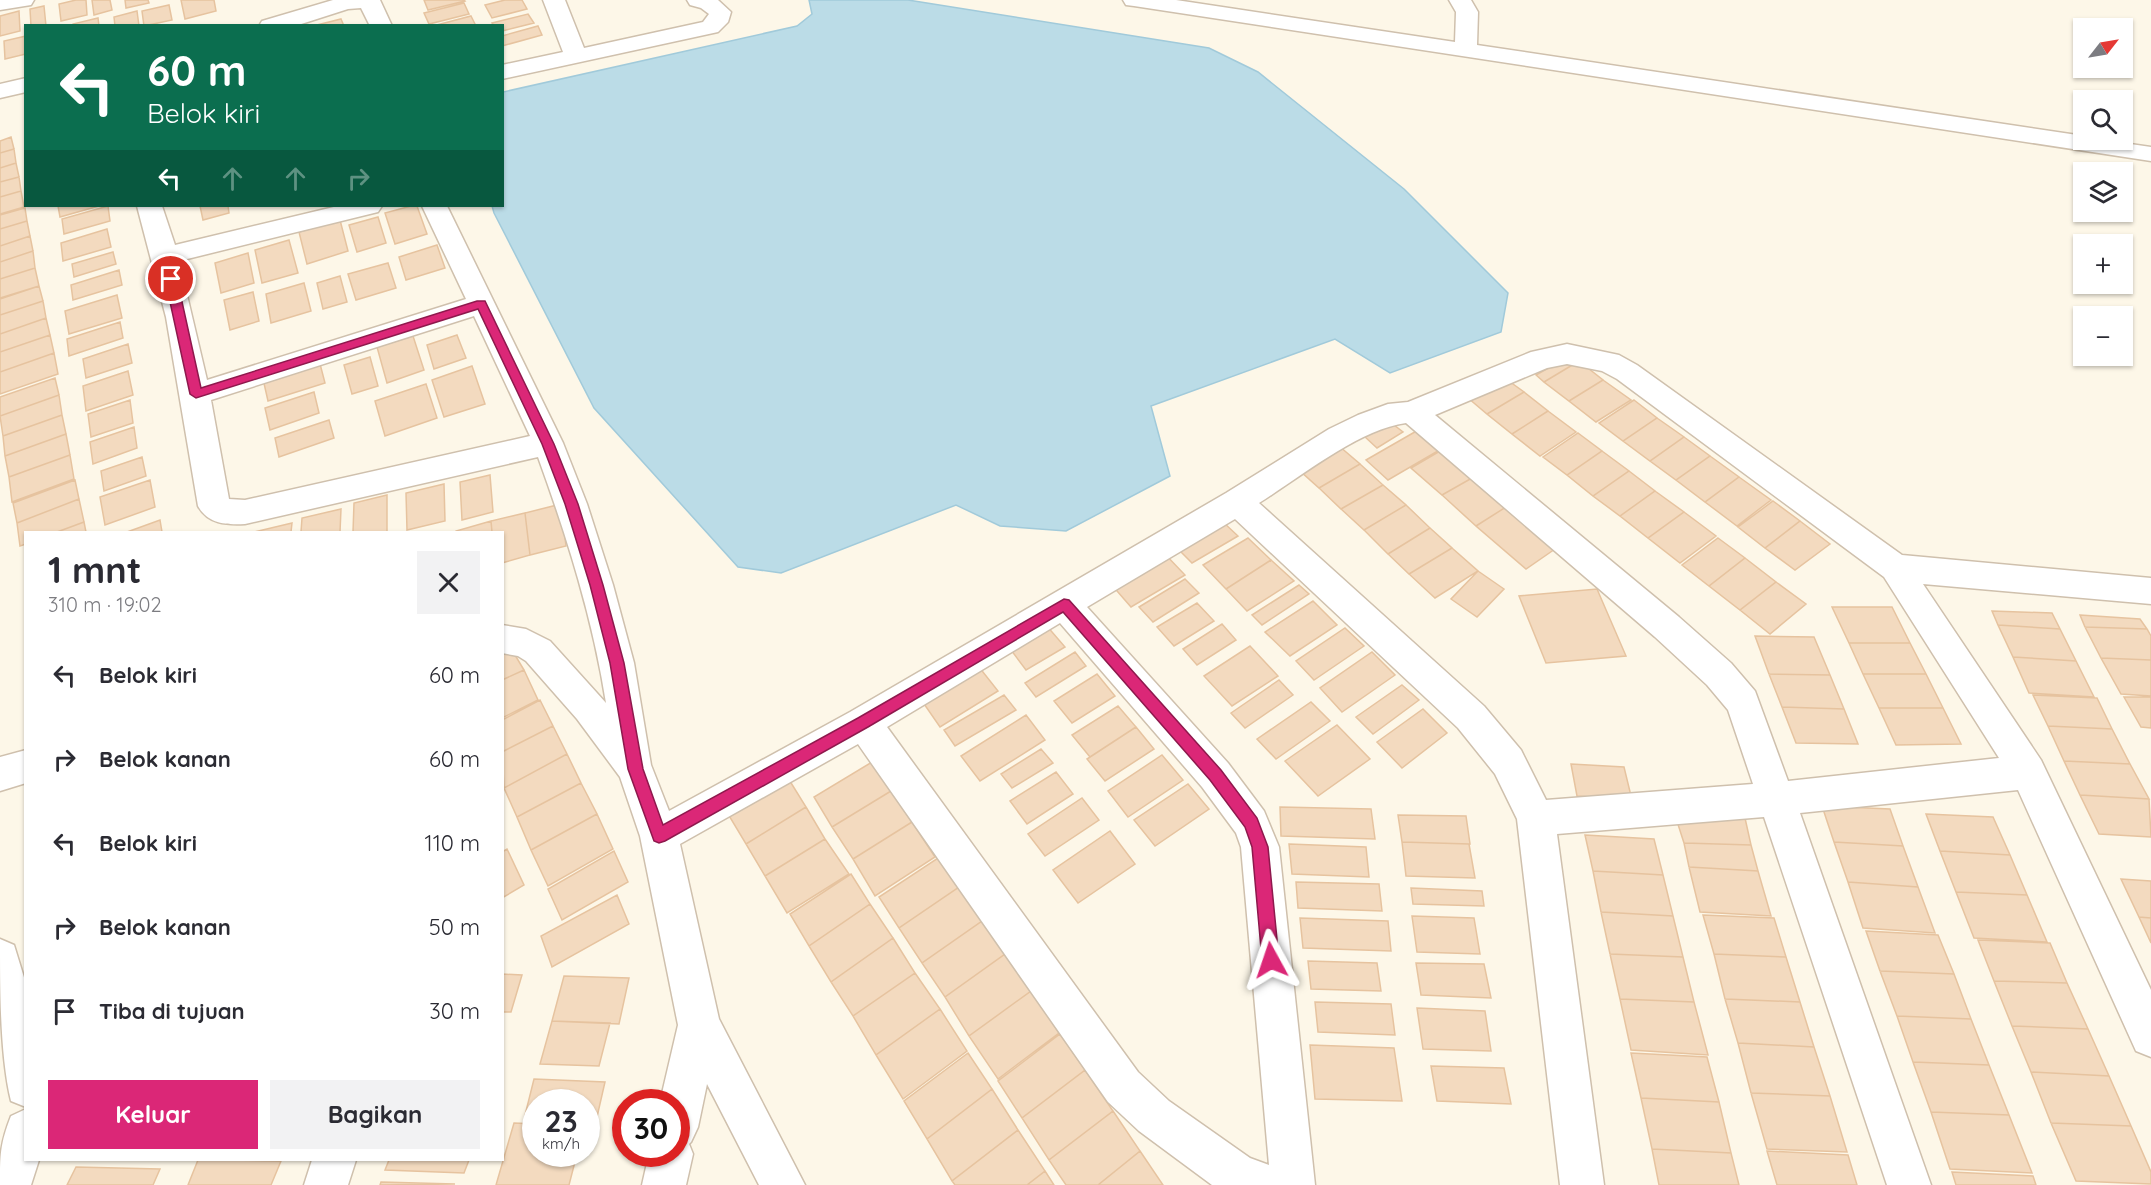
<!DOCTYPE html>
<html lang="id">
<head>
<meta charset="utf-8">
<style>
	:root { --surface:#fff; --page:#f2f2f3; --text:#2b2b33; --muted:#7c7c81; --accent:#db2777 }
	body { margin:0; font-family:Quicksand,sans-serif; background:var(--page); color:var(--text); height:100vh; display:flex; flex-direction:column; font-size:22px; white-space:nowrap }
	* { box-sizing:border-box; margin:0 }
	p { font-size:20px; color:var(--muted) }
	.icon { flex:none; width:33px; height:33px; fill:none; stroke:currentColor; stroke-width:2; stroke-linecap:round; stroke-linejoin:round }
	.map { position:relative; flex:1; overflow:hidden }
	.sheet { position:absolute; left:24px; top:531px; width:480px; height:630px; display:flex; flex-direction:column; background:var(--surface); border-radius:0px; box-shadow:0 2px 4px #0004 }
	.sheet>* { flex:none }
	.guide { position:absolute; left:24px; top:24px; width:480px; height:183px; border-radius:0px; box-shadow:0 2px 4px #0004; background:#0b6e4f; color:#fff; overflow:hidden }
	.needle { width:39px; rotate:59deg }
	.buttons { position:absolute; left:2073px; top:18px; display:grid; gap:12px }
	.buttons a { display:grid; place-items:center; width:60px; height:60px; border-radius:0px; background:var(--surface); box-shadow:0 2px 4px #0004; font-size:30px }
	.speed { position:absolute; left:522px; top:1089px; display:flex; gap:12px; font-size:30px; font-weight:700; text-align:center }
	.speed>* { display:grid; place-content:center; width:78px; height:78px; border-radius:50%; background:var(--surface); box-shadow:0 2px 4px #0004; line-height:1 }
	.speed small { font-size:15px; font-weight:400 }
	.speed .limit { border:9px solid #d22; background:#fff; color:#111 }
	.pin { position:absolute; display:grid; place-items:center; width:51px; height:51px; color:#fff; margin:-26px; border:3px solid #fff; border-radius:50%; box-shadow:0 2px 6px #0007 }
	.me { position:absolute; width:66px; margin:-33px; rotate:355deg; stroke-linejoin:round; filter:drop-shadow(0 0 4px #0008) }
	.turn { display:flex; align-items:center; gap:21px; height:126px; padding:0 24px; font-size:27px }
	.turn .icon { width:78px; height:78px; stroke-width:2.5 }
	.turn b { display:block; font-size:42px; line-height:51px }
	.lanes { display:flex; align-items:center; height:57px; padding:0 24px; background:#0003; justify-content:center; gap:30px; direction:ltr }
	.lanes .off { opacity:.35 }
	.round { display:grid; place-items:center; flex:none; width:63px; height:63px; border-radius:0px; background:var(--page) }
	.head { display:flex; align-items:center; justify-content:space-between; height:102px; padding:0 24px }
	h1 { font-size:36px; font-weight:700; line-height:45px }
	.primary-button { display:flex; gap:12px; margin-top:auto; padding:12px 24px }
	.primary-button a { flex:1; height:69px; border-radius:0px; background:var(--accent); color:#fff; font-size:24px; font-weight:700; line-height:69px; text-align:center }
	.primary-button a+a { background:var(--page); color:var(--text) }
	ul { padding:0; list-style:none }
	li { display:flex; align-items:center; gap:18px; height:84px; padding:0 24px }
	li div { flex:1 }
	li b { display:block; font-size:22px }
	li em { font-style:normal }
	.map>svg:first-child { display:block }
	.water { fill:#bbdce7; stroke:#a1cada; stroke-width:1.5 }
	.building { fill:#f3dabf; stroke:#e6c39f; stroke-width:1.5 }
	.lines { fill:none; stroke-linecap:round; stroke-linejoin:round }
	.street-casing { stroke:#cfc0ad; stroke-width:3 }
	.street { fill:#fff; fill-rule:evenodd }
	.route { fill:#db2777; stroke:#8e194d; stroke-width:1.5 }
</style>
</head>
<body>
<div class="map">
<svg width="2151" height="1185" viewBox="0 0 2151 1185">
	<rect width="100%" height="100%" fill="#fdf7e8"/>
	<path class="water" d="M809 0H908L1209 48 1258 72 1404 189 1508 293 1501 332 1390 373 1335 339 1151 406 1170 476 1066 531 1000 526 956 505 781 573 738 567 594 408 494 213 492 206H502L503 92 797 26 812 14Z"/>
	<path class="building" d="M76 0H86L87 15 61 21 59 4Z
		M92 0H110L112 10 94 15Z
		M125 0H148L149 3 126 8Z
		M181 0H214L216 11 185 19Z
		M424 0H464L465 1 428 10Z
		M505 0H522L527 9 492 18 485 5Z
		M464 3 469 14 429 24 424 13Z
		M169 5 172 20 144 26 142 11Z
		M44 6 46 26H31L30 9Z
		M19 11 20 31 0 36V16Z
		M137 11 139 26H115L114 17Z
		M528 14 534 23 502 31V26H494L492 23Z
		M471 16 476 26H433Z
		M98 18 99 26H73V24Z
		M341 19 344 26H313Z
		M538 26 542 35 502 46V36Z
		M26 36V54L5 59 4 41Z
		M11 137 14 149 0 153V141Z
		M14 149 16 163 0 168V153Z
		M16 163 19 177 0 182V168Z
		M19 177 21 191 0 197V182Z
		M21 191 24 207 0 214V197Z
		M58 206H99L60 217Z
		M108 206 110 221 64 234 62 219Z
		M200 206H228L229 213 203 220Z
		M411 206H417L427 234 395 244 385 213Z
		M25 208 27 221 0 229V215Z
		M378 217 386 243 357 252 349 225Z
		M340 220 348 251 307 264 299 232Z
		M27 221 30 236 0 246V229Z
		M107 229 111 247 63 261 61 243Z
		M30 236 33 251 0 262V246Z
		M289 240 298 273 262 283 255 250Z
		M437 245 445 268 406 280 399 257Z
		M33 251 35 268 0 279V262Z
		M113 252 116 264 74 277 72 264Z
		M248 253 254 283 221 293 215 263Z
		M388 263 396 288 356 300 348 274Z
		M35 268 39 286 0 298V279Z
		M119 270 122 285 73 300 71 285Z
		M340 276 347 302 323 309 317 283Z
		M304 283 311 311 271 323 266 294Z
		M39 286 43 301 0 315V299Z
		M253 292 259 321 230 330 224 300Z
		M117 295 122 318 69 334 65 311Z
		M43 301 46 318 0 334V315Z
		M46 318 50 335 0 352V334Z
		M120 322 123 338 69 356 67 339Z
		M50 335 54 353 0 372V352Z
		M457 335 466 358 434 369 427 345Z
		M413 336 424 370 387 383 377 347Z
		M128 344 132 363 86 378 83 359Z
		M54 353 58 374 0 394V372Z
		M1571 355 1579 361 1544 382 1536 375Z
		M370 357 378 386 352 394 344 365Z
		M319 360 325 383 268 401 263 379Z
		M1579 361 1603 380 1569 401 1544 382Z
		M472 366 485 404 444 417 432 380Z
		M128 371 133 395 86 411 83 386Z
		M55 378 59 395 0 416V397Z
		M1506 379 1524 392 1487 414 1468 398Z
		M1603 380 1631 400 1596 422 1569 401Z
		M426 384 437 418 385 436 375 401Z
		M314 392 319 413 270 430 265 408Z
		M1524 392 1548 411 1512 434 1487 414Z
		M59 395 62 415 3 436 0 416Z
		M130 400 133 423 91 437 88 414Z
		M1634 400 1657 418 1623 441 1599 423Z
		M1548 411 1576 432 1540 456 1512 434Z
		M62 415 66 434 5 456 3 436Z
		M1657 418 1684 437 1650 461 1623 441Z
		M329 420 334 438 279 457 275 438Z
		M1390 422 1403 432 1377 448 1365 437Z
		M134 427 137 448 93 464 90 442Z
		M1420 429 1443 448 1388 480 1366 460Z
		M1578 433 1602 451 1567 475 1543 457Z
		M66 434 70 455 9 477 5 456Z
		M1684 437 1710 456 1676 480 1650 461Z
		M1339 446 1360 464 1319 488 1299 470Z
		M1440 451 1472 478 1442 495 1411 468Z
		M1602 451 1629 471 1593 496 1567 475Z
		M70 455 74 479 12 502 9 477Z
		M1710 456 1739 477 1705 502 1676 480Z
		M142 457 146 476 104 491 101 471Z
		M1360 464 1383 485 1341 509 1319 488Z
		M1629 471 1655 491 1620 516 1593 496Z
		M490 475 493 512 462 520 460 482Z
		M1739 477 1771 500 1737 526 1705 502Z
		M1472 478 1506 507 1476 526 1442 495Z
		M75 480 79 499 17 523 13 503Z
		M150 480 155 507 105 525 100 497Z
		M444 484 445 521 407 530 406 493Z
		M1383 485 1406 505 1364 530 1341 509Z
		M1655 491 1684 512 1648 538 1620 516Z
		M387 495V532H353L354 503Z
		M79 499 84 522 57 532H26V544L20 546 17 523Z
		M1773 501 1800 521 1765 548 1738 527Z
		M561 504 566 546 530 555 525 513Z
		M1406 505 1430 528 1388 554 1364 530Z
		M1506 507 1555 549 1526 569 1476 526Z
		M341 509 340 532H301L302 518Z
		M1684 512 1716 536 1680 563 1648 538Z
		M525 513 530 555 502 563V532H492L491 521Z
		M160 520 162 532H127Z
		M491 521 492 532H456V531Z
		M1800 521 1830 544 1795 570 1765 548Z
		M84 522 86 532H57Z
		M1223 522 1238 536 1192 563 1178 549Z
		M292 523 291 532H254Z
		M1430 528 1452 548 1409 574 1388 554Z
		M1248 538 1271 560 1226 589 1203 565Z
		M1718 538 1745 558 1709 586 1682 565Z
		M1452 548 1478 571 1435 598 1409 574Z
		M1163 552 1185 575 1131 607 1110 583Z
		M1745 558 1776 582 1740 610 1709 586Z
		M1271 560 1294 581 1247 611 1226 589Z
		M1478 571 1504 589 1477 617 1451 599Z
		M1185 579 1199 593 1153 622 1139 607Z
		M1776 582 1806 604 1770 634 1740 610Z
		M1299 585 1309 594 1262 625 1252 615Z
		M1597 589 1626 656 1546 663 1519 596Z
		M1313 601 1337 625 1290 656 1265 632Z
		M1197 603 1214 621 1174 646 1157 627Z
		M1832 607H1892L1910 643H1849Z
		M1992 611 2052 613 2060 629 1998 625Z
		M2080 615 2140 619 2147 629 2085 627Z
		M1222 624 1236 640 1197 665 1183 649Z
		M1046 625 1065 647 1026 670 1008 646Z
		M1998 625 2060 629 2076 661 2013 657Z
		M2085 627 2147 629 2151 636V660L2101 658Z
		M1345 628 1364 646 1314 680 1296 661Z
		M1755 636 1814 637 1830 675 1769 674Z
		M1849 643H1910L1926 674H1863Z
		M1250 646 1278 676 1232 706 1204 676Z
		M512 650 524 670 502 680V654Z
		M1075 652 1086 666 1036 697 1025 683Z
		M1372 652 1395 675 1342 712 1320 688Z
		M2013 657 2076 661 2094 697 2029 693Z
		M2101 658 2151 660V696L2121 694Z
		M979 667 998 691 940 727 922 701Z
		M524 670 538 700 502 718V680Z
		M1097 674 1115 696 1072 723 1054 701Z
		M1769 674 1830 675 1844 709 1782 707Z
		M1863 674H1926L1943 708H1879Z
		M1279 680 1293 695 1245 728 1231 713Z
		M1402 685 1419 700 1373 734 1356 717Z
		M1004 695 1016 710 955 746 944 730Z
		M2033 695 2097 698 2112 729 2048 726Z
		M2124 697H2151V728L2141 727Z
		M540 700 553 726 502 752V720Z
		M1311 702 1330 721 1276 759 1257 739Z
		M1118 706 1136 727 1090 757 1072 735Z
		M1782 707 1844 709 1858 744 1796 743Z
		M1879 708H1943L1961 744 1896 745Z
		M1423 709 1447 733 1402 768 1377 742Z
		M1026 715 1045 740 980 781 961 756Z
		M1337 725 1370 759 1318 796 1285 761Z
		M553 726 567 754 504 788 502 752Z
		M2048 726 2112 729 2130 764 2064 761Z
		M1136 727 1154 749 1105 781 1087 759Z
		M1041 749 1053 763 1012 788 1001 774Z
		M567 754 581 783 517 817 504 788Z
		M1162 755 1183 780 1128 817 1108 791Z
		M2064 761 2130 764 2149 799 2080 795Z
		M872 762 891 791 832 827 814 797Z
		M1571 764 1624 767 1632 800 1577 796Z
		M1056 772 1073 794 1027 824 1010 801Z
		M788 778 806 807 746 844 728 814Z
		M581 783 597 814 531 850 517 817Z
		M1188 784 1209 809 1155 846 1134 820Z
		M891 791 912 822 853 859 832 827Z
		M2080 795 2149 799 2151 837 2099 834Z
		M1082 798 1099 820 1045 856 1028 834Z
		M1822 806 1890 809 1903 846 1834 842Z
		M806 807 825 839 765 876 746 844Z
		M1280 807 1371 809 1375 839 1281 836Z
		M1743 809 1751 845 1684 843 1674 812Z
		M597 814 613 849 548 886 531 850Z
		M1926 814 1993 817 2010 855 1940 851Z
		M1398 815 1466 816 1470 844 1402 842Z
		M912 822 935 857 875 896 853 859Z
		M1110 831 1135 864 1078 903 1053 870Z
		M1585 835 1654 839 1663 875 1593 871Z
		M825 839 849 874 787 913 765 876Z
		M1402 842 1469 844 1475 878 1406 876Z
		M1834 842 1903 846 1918 887 1848 882Z
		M1684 843 1751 845 1758 871 1689 867Z
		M1289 844 1366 847 1369 877 1292 874Z
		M507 849 524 885 502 898V852Z
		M614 851 628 882 562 920 548 889Z
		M1940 851 2010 855 2027 895 1956 892Z
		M938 858 959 887 899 928 879 897Z
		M1689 867 1758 871 1771 916 1700 912Z
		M1593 871 1663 875 1673 916 1601 912Z
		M851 874 870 904 809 946 790 914Z
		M2121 879 2151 881V918L2139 917Z
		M1296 882 1379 884 1382 911 1298 908Z
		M1848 882 1918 887 1935 933 1863 928Z
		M959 887 982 921 922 963 899 928Z
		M1411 888 1482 891 1484 906 1413 904Z
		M1956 892 2027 895 2047 942 1974 938Z
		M617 895 629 924 552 967 541 936Z
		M870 904 893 938 831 982 809 946Z
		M1601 912 1673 916 1683 957 1610 954Z
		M1703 915 1774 918 1786 957 1714 954Z
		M1412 916 1474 918 1480 954 1417 952Z
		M2139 917 2151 918V943Z
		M1300 918 1388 921 1391 951 1303 948Z
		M982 921 1005 954 945 997 922 963Z
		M1866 931 1938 935 1954 974 1880 971Z
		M893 938 915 973 853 1016 831 982Z
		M1978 940 2050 943 2067 983 1994 981Z
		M1005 954 1031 991 969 1036 945 997Z
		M1610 954 1683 957 1694 1002 1620 999Z
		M1714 954 1786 957 1800 1002 1725 999Z
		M1308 961 1377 963 1381 991 1311 989Z
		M1416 963 1484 964 1491 998 1421 995Z
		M1880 971 1954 974 1971 1019 1897 1016Z
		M915 973 940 1009 876 1055 853 1016Z
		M502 974 522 975 511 1012H502Z
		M564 976 629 978 619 1024 552 1021Z
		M1994 981 2067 983 2088 1029 2012 1026Z
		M1031 991 1059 1033 998 1079 969 1036Z
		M1620 999 1694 1002 1708 1055 1631 1050Z
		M1725 999 1800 1002 1814 1047 1738 1043Z
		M1315 1002 1391 1004 1395 1035 1318 1032Z
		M1417 1008 1485 1011 1491 1051 1423 1049Z
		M940 1009 967 1051 903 1099 876 1055Z
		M1897 1016 1971 1019 1989 1065 1913 1062Z
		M552 1021 610 1023 599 1066 540 1064Z
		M2012 1026 2088 1029 2109 1076 2031 1072Z
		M1060 1034 1085 1070 1022 1118 998 1081Z
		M1738 1043 1814 1047 1830 1096 1751 1093Z
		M1310 1045 1394 1048 1402 1101 1315 1099Z
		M968 1053 992 1089 927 1139 904 1101Z
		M1631 1053 1707 1057 1719 1102 1641 1098Z
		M1913 1062 1989 1065 2009 1115 1931 1112Z
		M1431 1066 1504 1068 1511 1104 1437 1101Z
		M1085 1070 1113 1111 1049 1160 1022 1118Z
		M2031 1072 2109 1076 2131 1126 2051 1123Z
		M534 1079 605 1082 597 1117H586V1102H536V1116L525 1115Z
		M992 1089 1018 1130 952 1181 927 1139Z
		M1751 1093 1830 1096 1847 1152 1767 1149Z
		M1641 1098 1719 1102 1731 1153 1652 1149Z
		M1113 1111 1140 1151 1098 1185H1066L1049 1160Z
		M1931 1112 2009 1115 2032 1173 1950 1169Z
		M514 1123 536 1124V1154H577L569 1185H496Z
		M2051 1123 2131 1126 2151 1172V1184L2076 1181Z
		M1018 1130 1045 1171 1027 1185H955L952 1181Z
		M1652 1149 1731 1153 1739 1185H1659Z
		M1140 1151 1163 1185H1098Z
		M1767 1151 1848 1155 1857 1185H1777Z
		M198 1160H230L281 1161 271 1185H188Z
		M389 1160H469L464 1173 385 1170Z
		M76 1167 160 1169 153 1185H67Z
		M1045 1171 1054 1185H1027Z
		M1952 1172 2033 1176 2036 1185H1956Z
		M381 1182 455 1184 380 1185Z"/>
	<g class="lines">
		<defs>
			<path id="street" d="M0 0H34L31 5 0 10Z
				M333 0H380L392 26H370L361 8 348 9 295 26H259L262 21Z
				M543 0H565L584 48 703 22 709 14 701 8 690 5 687 0H718L731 12 728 22 718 32 502 79V65L563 52Z
				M1123 0H1176L1455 42 1456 12 1449 0H1471L1478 12 1477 45 2084 136V140H2103L2151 147V161L1134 6 1126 5Z
				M26 78V92L0 98V84Z
				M137 206H162L175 245 338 206H382L378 212 179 261 207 380 466 299 422 206H447L563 443 587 504 613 585 634 663 651 765 669 811 850 712 1226 493 1329 429 1358 415 1388 404 1408 402 1531 352 1567 344 1619 355 1637 365 1902 555 2151 578V604L1923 584 2041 760 2151 990V1057L2136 1051 2018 790 1800 813 1931 1185H1887L1764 817 1557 834 1604 1185H1560L1517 819 1495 774 1458 728 1235 519 1087 607 1228 763 1264 811 1279 847 1315 1185H1212L1139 1131 1108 1102 858 744 680 844 719 1019 805 1185H759L707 1084 698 1127 691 1142 689 1144 693 1154 686 1185H642L649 1154H676V1102H660L678 1025 640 836 620 777 577 719 526 661 518 656 502 653V625L526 629 550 641 606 703C593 619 567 537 538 457L245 524C226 525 208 524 198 506L166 317ZM474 316 530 436 245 500 229 499 211 400ZM1567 364 1602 371 1617 379 1884 577 1999 758 1788 781 1755 691 1731 663 1679 617 1435 415 1547 368ZM1406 423 1655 637 1707 685 1728 710 1753 784 1546 800 1521 750 1484 706 1259 503C1299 478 1359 429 1406 423ZM1060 623 1202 787 1236 833 1241 847 1269 1165 1250 1158 1169 1101 1138 1072 887 727Z
				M26 750V783L0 791V757Z
				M0 939 14 945 26 984V1107L11 1101C0 1056 0 989 0 939Z
				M26 1109V1160H39L31 1185H0C0 1155 0 1144 11 1116Z
				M312 1160H356L348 1185H304Z"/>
		</defs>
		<use href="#street" class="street-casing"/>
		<use href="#street" class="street"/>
	</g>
	<path class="route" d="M171 276 177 279 201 388 477 301H485L554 444 578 504 603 585 624 663 643 769 663 825 858 718 1064 599 1069 600 1221 770 1257 818 1268 847 1279 960 1277 965 1271 968 1265 965 1262 960 1252 847 1245 827 1210 780 1063 612 868 727 665 841 659 843 654 841 628 769 610 663 590 585 565 504 542 444 478 309 196 398 190 394 165 279Z"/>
</svg>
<div class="buttons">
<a><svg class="needle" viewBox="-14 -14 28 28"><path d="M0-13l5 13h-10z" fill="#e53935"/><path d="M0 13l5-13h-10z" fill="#7c7c81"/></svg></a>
<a><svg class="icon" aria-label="search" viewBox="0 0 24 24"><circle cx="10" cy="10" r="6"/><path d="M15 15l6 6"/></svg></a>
<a><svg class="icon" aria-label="layers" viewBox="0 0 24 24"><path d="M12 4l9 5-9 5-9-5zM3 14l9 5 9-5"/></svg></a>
<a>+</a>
<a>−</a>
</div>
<div class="speed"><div>23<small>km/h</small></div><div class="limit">30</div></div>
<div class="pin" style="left:171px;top:279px;background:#d93025"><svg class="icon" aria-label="arrive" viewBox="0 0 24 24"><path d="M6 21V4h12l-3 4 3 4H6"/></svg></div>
<svg class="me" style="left:1271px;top:960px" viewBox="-20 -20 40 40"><path d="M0-17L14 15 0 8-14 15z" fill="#db2777" stroke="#fff" stroke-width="4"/></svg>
<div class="guide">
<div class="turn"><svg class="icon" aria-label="left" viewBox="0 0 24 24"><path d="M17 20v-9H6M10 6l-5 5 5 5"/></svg><div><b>60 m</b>Belok kiri</div></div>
<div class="lanes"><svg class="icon" aria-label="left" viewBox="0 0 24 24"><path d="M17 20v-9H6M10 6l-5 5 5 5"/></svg><svg class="icon off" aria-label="ahead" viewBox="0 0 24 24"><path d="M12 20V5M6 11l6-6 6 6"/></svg><svg class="icon off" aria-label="ahead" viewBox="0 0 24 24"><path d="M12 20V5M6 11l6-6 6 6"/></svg><svg class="icon off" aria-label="right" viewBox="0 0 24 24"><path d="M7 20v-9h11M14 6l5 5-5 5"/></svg></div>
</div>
<section class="sheet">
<div class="head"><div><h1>1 mnt</h1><p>310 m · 19:02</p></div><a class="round"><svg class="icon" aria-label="close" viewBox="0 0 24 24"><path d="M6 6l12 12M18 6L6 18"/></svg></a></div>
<ul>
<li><svg class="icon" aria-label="left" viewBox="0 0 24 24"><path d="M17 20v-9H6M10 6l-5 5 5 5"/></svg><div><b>Belok kiri</b></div><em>60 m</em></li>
<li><svg class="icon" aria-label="right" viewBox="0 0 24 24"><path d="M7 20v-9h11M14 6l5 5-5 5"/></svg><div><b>Belok kanan</b></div><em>60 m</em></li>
<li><svg class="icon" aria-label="left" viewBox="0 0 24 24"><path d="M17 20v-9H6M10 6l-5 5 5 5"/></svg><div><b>Belok kiri</b></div><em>110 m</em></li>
<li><svg class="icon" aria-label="right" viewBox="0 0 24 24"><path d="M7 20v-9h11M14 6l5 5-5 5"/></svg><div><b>Belok kanan</b></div><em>50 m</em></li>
<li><svg class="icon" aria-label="arrive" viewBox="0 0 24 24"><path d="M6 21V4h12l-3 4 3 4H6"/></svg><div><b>Tiba di tujuan</b></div><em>30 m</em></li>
</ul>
<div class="primary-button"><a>Keluar</a><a>Bagikan</a></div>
</section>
</div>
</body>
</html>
